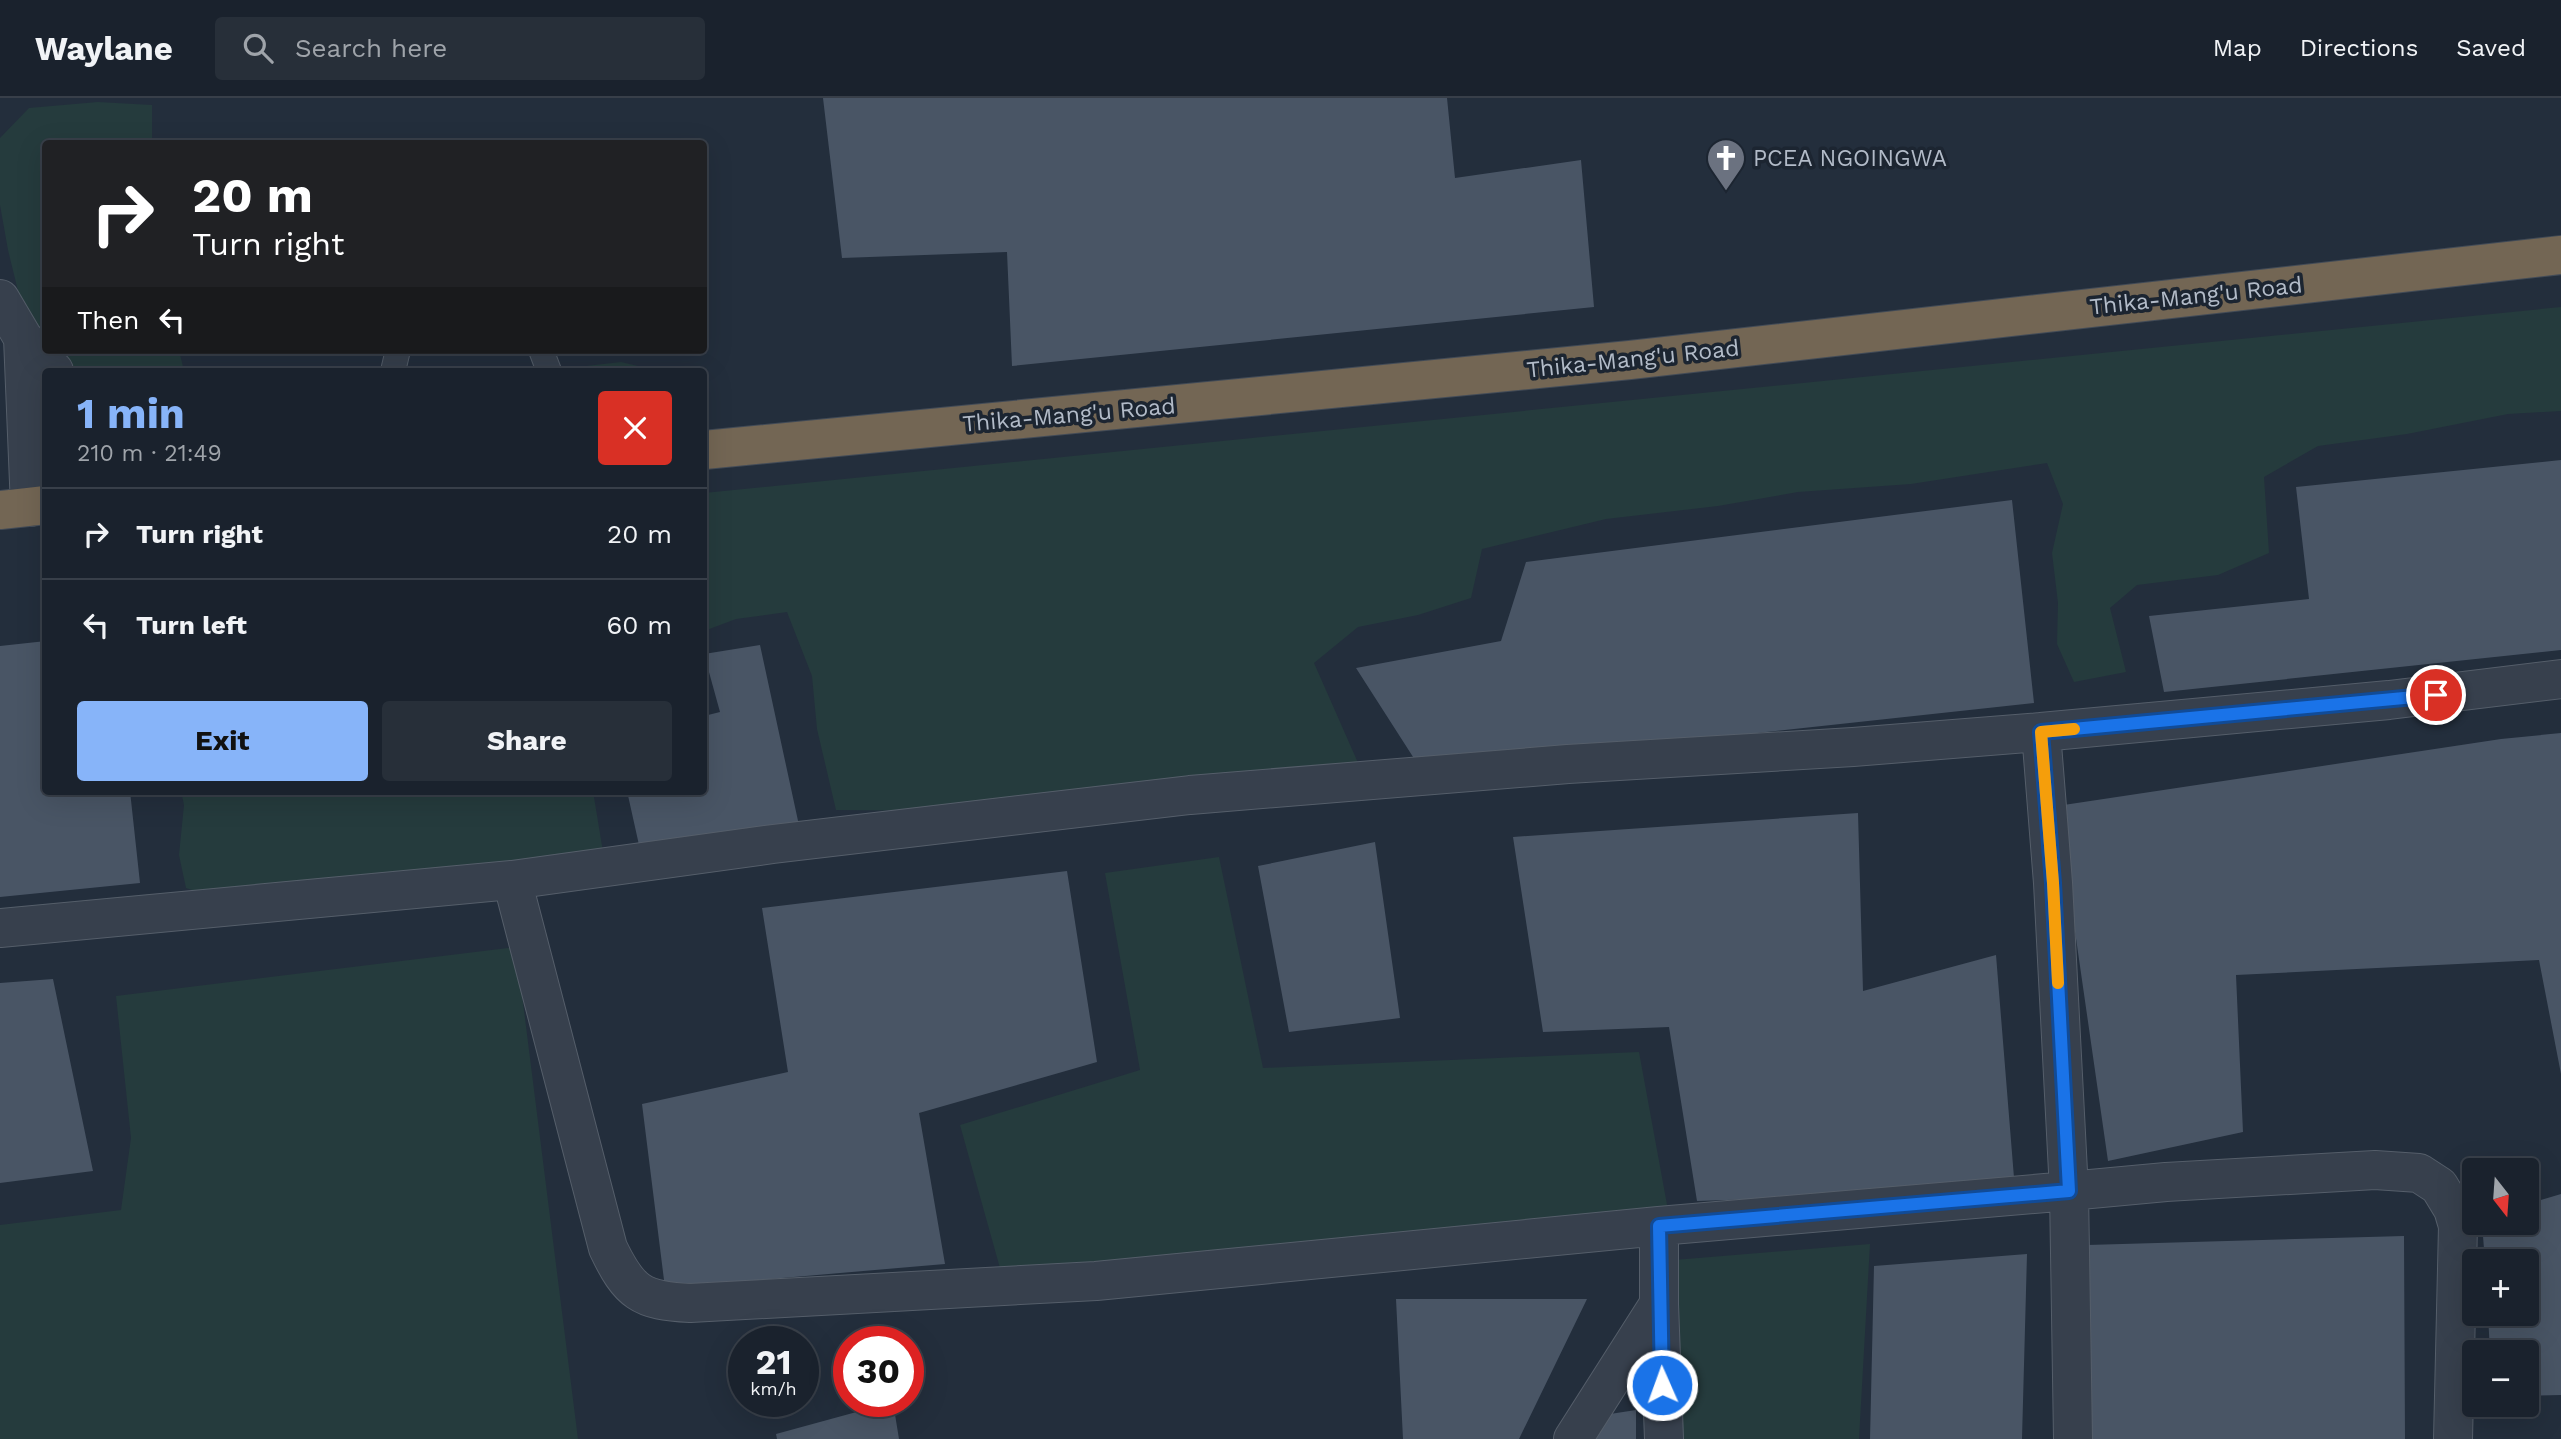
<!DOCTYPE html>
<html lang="en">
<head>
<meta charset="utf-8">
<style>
	:root { --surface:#1a222d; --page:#272f39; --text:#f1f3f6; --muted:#9fa4aa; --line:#383f49; --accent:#87b4f9 }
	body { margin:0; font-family:"Work Sans",sans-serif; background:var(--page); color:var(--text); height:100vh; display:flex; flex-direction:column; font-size:26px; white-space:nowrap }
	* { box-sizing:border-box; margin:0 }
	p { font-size:23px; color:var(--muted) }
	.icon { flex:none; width:38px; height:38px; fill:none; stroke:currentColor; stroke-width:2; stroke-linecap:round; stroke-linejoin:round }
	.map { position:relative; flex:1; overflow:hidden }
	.details { position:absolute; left:42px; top:270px; width:665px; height:427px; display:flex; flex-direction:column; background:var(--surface); border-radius:7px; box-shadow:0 7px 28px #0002,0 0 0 2px var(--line) }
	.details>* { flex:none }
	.guide { position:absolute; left:42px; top:42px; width:665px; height:214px; border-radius:7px; box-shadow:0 7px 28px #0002,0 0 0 2px var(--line); background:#202124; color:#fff; overflow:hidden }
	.needle { width:46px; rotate:163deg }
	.buttons { position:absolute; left:2462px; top:1060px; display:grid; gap:14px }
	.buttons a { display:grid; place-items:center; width:77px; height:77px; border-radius:7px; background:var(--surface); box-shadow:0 7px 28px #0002,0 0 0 2px var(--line); font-size:35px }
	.speed { position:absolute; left:728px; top:1228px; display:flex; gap:14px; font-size:35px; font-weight:700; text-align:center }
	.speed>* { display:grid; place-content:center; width:91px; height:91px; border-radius:50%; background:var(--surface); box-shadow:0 7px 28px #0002,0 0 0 2px var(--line); line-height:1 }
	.speed small { font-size:18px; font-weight:400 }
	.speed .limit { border:10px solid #d22; background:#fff; color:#111 }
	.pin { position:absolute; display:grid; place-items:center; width:60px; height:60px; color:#fff; margin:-30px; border:4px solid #fff; border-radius:50%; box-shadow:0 2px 7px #0007 }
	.me { position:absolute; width:77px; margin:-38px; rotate:358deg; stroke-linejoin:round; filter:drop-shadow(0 0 5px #0008) }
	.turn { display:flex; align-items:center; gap:24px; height:147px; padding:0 35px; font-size:32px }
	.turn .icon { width:91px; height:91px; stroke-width:2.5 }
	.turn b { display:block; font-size:49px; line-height:60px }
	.then { display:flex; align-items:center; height:66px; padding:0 35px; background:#0003; gap:14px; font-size:26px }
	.round { display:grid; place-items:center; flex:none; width:74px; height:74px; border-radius:7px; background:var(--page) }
	.summary { display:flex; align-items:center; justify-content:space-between; height:119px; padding:0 35px }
	h1 { font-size:42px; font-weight:700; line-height:52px; color:var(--accent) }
	.cta { display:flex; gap:14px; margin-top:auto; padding:14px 35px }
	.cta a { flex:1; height:80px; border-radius:7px; background:var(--accent); color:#111; font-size:28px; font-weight:700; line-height:80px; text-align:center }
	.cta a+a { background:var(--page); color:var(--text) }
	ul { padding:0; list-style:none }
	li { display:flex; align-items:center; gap:21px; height:91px; padding:0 35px; border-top:2px solid var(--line) }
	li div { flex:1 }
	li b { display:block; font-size:26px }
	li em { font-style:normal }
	header { display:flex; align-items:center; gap:42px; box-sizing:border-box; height:98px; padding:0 35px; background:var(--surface); border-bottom:2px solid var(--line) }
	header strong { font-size:33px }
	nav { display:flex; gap:38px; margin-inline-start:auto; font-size:24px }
	.search { width:490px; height:63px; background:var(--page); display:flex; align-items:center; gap:18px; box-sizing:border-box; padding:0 24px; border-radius:7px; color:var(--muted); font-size:26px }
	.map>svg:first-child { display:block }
	.green { fill:#253b3d }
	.building { fill:#495565 }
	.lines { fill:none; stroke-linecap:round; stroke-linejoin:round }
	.lane-casing { stroke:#555e6a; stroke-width:26 }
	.street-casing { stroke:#555e6a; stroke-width:40 }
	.highway-casing { stroke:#424b57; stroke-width:40 }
	.lane { stroke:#37404d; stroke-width:24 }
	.street { stroke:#37404d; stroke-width:38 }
	.highway { stroke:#736654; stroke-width:38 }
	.route-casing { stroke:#114b97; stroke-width:18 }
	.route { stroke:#1a73e8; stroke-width:12 }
	.slow { stroke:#f59e0b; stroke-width:12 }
	.labels { text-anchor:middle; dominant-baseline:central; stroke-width:7; stroke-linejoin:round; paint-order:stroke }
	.poi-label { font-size:23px; fill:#b2bbc8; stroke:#1c2531; text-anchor:start }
	.street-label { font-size:23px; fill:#b2bbc8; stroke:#1c2531 }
</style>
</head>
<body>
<header>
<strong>Waylane</strong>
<div class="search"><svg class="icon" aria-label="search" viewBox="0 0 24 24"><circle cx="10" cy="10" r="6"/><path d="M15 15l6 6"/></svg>Search here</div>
<nav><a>Map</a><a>Directions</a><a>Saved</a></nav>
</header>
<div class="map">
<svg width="2561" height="1341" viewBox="0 0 2561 1341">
	<rect width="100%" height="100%" fill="#232e3c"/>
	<path class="green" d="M98 4 152 7V45L46 46V252H179L184 273H46L45 303 8 152 0 107V40L29 10Z
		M2561 209V313L2508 316 2407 336 2318 348 2264 379 2269 455 2218 477 2137 487 2110 510 2126 574 2074 584 2057 546 2058 505 2052 455 2063 406 2047 365 1911 386 1798 394 1718 408 1606 421 1482 451 1471 500 1418 517 1358 529 1314 565 1359 667 946 713 836 712 817 631 812 578 787 514 736 521 704 533V395Z
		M621 264 659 273H542Z
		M181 693H593L604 760 222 802 186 790 179 757 184 707Z
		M1219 759 1263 970 1639 954 1668 1112 1005 1188 960 1027 1140 972 1105 775Z
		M516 849 578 1341H0V1127L121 1112 131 1040 116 898Z
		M1870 1146 1859 1341H1669L1662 1163Z"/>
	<path class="building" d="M823 0H1447L1455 80 1581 62 1594 209 1012 268 1007 154 842 160Z
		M2561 362V552L2164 594 2149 518 2309 501 2296 389Z
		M2012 402 2034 605 1553 657 1415 662 1356 570 1501 543 1526 464Z
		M46 543V693H130L140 785 0 799V548Z
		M760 547 800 732 641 756 627 693H704V618L720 614 704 556Z
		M2561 635V976L2539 862 2236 877 2243 1034 2108 1063 2057 708 2501 641Z
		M1858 715 1863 893 1996 857 2015 1092 1697 1103 1669 929 1543 934 1513 739Z
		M1375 744 1400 920 1289 934 1258 768Z
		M1067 773 1097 964 919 1015 945 1166 665 1190 642 1006 788 974 762 810Z
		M53 881 93 1073 0 1085V885Z
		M2561 1096V1297L2527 1298V1255H2490L2488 1216H2527V1164H2485L2482 1125H2527V1106Z
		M2404 1138 2405 1341H2089L2087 1147Z
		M2027 1156 2022 1341H1870L1874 1168Z
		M1396 1201H1587L1519 1341H1403Z
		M893 1304 899 1341H777L776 1336Z
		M1636 1312V1341H1588L1597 1318Z"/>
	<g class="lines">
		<defs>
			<path id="lane" d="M541 252 549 273
				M393 273 398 252"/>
			<path id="street" d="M0 201 23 240 54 273
				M23 240 30 409
				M2041 634 2389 602 2561 581
				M512 782 608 1150C629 1194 641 1203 690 1205L1096 1183 1659 1128 2069 1093 2073 1341
				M0 830 512 782 773 746 1190 697 1568 666 1853 649 2041 634 2053 785 2069 1093 2166 1084 2375 1072 2419 1075 2439 1088 2453 1111 2458 1128 2453 1341
				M1659 1128V1206L1664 1341
				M1573 1341 1659 1206"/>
			<path id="highway" d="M704 352 1630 262 2561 157
				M0 412 46 407"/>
		</defs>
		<use href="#lane" class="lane-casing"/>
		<use href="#street" class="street-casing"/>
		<use href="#highway" class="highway-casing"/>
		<use href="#lane" class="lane"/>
		<use href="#street" class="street"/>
		<use href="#highway" class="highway"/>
	</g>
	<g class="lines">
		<defs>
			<path id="route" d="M1662 1287 1659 1128 2069 1093 2053 785 2041 634 2436 597"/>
		</defs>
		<use href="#route" class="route-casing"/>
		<use href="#route" class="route"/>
		<path class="slow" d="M2058 885 2053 785 2041 634 2074 631"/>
	</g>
	<defs>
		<symbol id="church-pin" viewBox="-11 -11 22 30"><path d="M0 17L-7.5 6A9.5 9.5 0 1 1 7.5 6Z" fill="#6b7280" stroke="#1c2531"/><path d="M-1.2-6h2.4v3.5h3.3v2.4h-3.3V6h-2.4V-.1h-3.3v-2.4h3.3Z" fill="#fff"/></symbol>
	</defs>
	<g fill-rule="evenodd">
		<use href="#church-pin" x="1704" y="38" width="44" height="60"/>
	</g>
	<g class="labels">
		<g class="poi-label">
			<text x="1753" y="60">PCEA NGOINGWA</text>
		</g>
		<g class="street-label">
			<text transform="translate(2196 198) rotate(-6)">Thika-Mang'u Road</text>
			<text transform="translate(1633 261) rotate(-6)">Thika-Mang'u Road</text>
			<text transform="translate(1069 317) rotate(-5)">Thika-Mang'u Road</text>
		</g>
	</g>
</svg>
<div class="buttons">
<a><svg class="needle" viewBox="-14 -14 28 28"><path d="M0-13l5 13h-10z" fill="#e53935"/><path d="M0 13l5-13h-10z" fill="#9fa4aa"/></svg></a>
<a>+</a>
<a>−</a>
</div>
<div class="speed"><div>21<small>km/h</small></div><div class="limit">30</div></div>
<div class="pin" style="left:2436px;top:597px;background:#d93025"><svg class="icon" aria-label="arrive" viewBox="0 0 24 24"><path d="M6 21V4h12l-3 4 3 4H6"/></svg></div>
<svg class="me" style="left:1662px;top:1287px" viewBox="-20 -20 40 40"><circle r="17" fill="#1a73e8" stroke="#fff" stroke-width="3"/><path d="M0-11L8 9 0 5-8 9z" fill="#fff"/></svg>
<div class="guide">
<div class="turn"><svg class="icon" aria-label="right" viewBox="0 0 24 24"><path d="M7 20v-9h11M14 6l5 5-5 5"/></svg><div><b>20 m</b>Turn right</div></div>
<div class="then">Then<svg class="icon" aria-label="left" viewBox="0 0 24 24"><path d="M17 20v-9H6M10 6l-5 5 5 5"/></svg></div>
</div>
<section class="details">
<div class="summary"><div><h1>1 min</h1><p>210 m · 21:49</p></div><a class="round" style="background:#d93025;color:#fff"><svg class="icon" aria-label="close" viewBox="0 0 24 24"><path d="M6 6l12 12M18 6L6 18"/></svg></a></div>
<ul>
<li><svg class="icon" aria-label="right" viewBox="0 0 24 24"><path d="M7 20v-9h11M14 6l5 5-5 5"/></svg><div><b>Turn right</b></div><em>20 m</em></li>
<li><svg class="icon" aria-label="left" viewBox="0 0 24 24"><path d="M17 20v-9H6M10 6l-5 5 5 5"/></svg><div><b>Turn left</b></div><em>60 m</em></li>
</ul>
<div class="cta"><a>Exit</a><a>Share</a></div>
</section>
</div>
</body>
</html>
